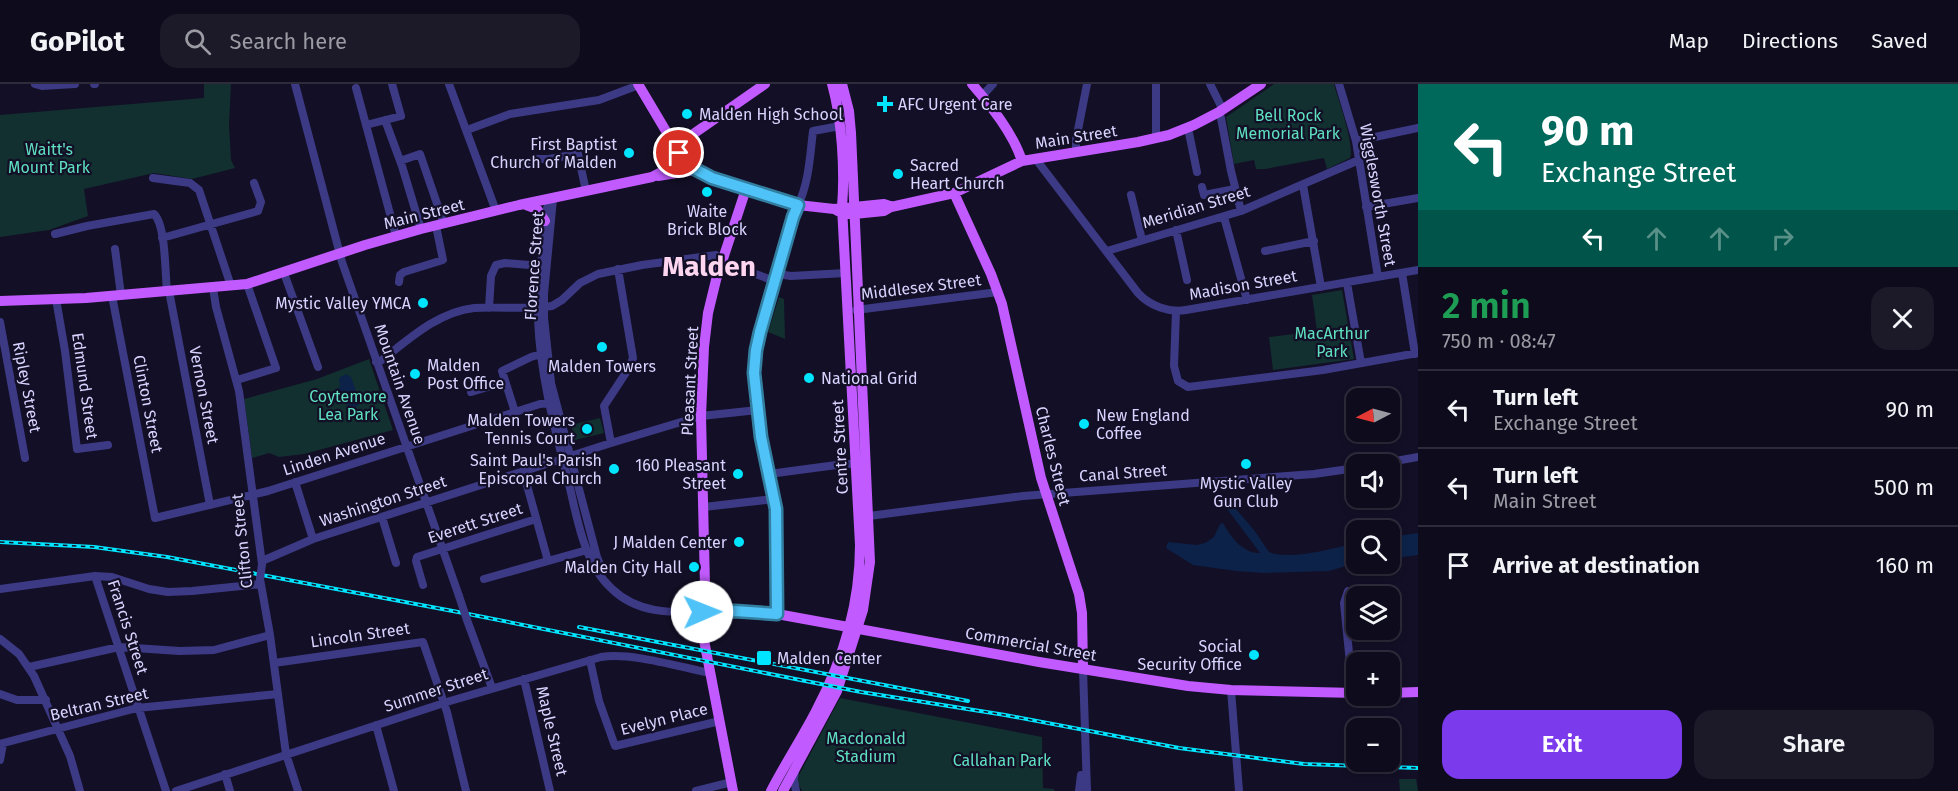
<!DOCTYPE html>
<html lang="en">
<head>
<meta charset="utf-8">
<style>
	:root { --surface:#0e0b1c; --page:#1c1929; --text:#f1f3f6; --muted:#9b9ba3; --line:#2e2b3b; --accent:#7c3aed }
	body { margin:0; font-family:"Fira Sans",sans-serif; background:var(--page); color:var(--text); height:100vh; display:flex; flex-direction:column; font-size:22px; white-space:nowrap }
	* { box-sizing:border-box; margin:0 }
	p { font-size:20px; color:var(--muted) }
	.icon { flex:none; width:33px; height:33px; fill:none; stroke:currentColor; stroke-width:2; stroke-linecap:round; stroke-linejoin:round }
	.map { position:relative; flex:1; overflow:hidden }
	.drawer { display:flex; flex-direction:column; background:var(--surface); width:540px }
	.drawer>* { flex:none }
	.guide { background:#00695c; color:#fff; overflow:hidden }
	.needle { width:39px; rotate:264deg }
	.buttons { position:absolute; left:1346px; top:304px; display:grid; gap:12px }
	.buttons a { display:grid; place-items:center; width:54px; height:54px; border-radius:12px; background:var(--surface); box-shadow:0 3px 9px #0003,0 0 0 2px var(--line); font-size:30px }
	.pin { position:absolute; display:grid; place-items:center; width:51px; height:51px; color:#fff; margin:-26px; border:3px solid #fff; border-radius:50%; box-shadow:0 2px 6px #0007 }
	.me { position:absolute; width:66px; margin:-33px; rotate:89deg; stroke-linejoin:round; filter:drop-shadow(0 0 4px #0008) }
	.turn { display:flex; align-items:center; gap:21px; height:126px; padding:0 24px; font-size:27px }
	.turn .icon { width:78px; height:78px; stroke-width:2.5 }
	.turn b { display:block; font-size:42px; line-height:51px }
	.lanes { display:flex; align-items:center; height:57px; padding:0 24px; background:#0003; justify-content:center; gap:30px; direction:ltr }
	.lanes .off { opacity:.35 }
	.round { display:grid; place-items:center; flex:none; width:63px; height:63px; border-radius:18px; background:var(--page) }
	.head { display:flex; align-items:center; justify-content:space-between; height:102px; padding:0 24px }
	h1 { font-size:36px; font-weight:600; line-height:45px; color:#1e9e55 }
	.action { display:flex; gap:12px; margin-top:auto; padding:12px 24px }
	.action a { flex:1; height:69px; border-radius:18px; background:var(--accent); color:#fff; font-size:24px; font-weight:600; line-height:69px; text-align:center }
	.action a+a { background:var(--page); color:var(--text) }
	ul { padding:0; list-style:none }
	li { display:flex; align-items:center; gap:18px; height:78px; padding:0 24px; border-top:2px solid var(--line) }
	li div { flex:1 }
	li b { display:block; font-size:22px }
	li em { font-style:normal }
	header { display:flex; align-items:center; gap:36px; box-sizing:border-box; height:84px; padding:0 30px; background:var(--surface); border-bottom:2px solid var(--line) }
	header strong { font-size:28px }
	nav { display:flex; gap:33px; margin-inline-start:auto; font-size:21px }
	.search { width:420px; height:54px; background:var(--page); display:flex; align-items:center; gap:15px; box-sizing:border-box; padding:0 21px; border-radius:18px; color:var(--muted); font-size:22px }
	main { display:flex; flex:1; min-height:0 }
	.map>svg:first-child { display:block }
	.green { fill:#12302f }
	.water { fill:#0c2248 }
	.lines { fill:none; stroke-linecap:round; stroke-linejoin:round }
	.minor { stroke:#3d3a85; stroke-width:8 }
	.major { stroke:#c25bff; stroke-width:10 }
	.rail-casing { stroke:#00e5ff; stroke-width:4 }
	.rail { stroke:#130f26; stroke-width:1.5; stroke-dasharray:4.5; stroke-linecap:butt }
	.minor-bridge { stroke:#3d3a85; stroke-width:8 }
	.route-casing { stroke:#337fa1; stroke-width:15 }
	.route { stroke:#4fc3f7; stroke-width:10 }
	.poi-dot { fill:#00e5ff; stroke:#130f26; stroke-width:2 }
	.labels { text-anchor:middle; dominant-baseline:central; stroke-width:4.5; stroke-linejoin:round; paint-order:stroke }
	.poi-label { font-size:16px; fill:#d9d4ff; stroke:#130f26; text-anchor:end }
	.park-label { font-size:16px; fill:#5fe0c0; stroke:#130f26 }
	.street-label { font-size:16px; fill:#d9d4ff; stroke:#130f26 }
	.town-label { font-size:28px; font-weight:bold; fill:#ffd6f0; stroke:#130f26 }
</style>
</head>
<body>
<header>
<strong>GoPilot</strong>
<div class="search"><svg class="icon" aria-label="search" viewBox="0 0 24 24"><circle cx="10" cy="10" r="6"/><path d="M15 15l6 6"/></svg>Search here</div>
<nav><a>Map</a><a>Directions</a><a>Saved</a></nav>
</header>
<main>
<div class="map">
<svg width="1418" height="707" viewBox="0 0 1418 707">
	<rect width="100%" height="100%" fill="#130f26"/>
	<path class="green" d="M204 0H231L229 41 231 76 235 84 192 95 154 89 84 105 88 132 49 146 0 153V31L204 14Z
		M1274 0H1334C1338 15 1355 61 1350 74L1327 85 1324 74 1265 85H1256L1254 76 1234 80 1226 33Z
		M1342 206 1354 275 1273 286 1269 253 1317 247 1312 211Z
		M779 213 784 215 785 255 768 248Z
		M369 275 393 346 304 370 279 373 269 369 252 374 244 315 317 295Z
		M600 334 604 349 575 356 571 341Z
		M840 614 1042 653 1043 704 1054 705V707H802L798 699 799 691Z
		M1399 695H1416L1418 707H1400Z"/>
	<path class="water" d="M346 290 351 293 360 318 358 322 352 324 348 323 345 316 336 317 332 312 334 307 340 303 339 294Z
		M1230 418 1254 446 1269 468C1290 477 1334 464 1356 459V479L1329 487 1264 489 1236 487 1193 481 1166 464 1168 458 1197 461 1205 459 1214 453 1220 440 1223 439C1230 452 1243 470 1260 469L1225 422Z
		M1418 449V471L1389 475V453Z"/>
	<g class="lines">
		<path class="minor" d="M35 0 42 2 75 0
			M94 0H95
			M295 0 342 178 459 512
			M449 0 496 127
			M1156 0V54
			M1210 0 1223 26
			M1339 0 1356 57 1378 193
			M356 4 396 152
			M982 12 993 0
			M1219 28 1221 34 1231 87 1241 127
			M385 36 402 82 421 145
			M366 41 401 32 392 0
			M1188 44 1197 88
			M467 46 510 30 599 16 639 1
			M1356 57 1418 44
			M1076 67V56L1087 0
			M1035 74 1138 209C1150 222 1169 229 1186 226L1418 186
			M400 77 420 70 444 140
			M523 81 536 75H549L578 70 586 107
			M153 94 190 99 199 106 231 202
			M1303 101 1321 203
			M1202 103 1204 111 1235 105
			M1131 111 1142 156
			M798 121C809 99 810 71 813 47L840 42
			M1366 123 1418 114
			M1224 133 1247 216
			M1176 146 1187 196
			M55 150 87 142 154 130C166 141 165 190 167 207
			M162 154 258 127 261 118 254 99
			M115 165 121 211
			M1107 167 1241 127 1359 76
			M1265 167 1314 157
			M284 189 318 283
			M1402 189 1415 270
			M778 190 791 192 846 189
			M399 198 400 191 404 188 443 176 436 142
			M1347 199 1361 279
			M213 204 216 223 239 307 262 480
			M169 207 210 421
			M538 210 547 124 552 114
			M544 210 553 115
			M112 212 155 434 268 407 515 328 540 320 556 318
			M56 215 65 267 77 365 108 361
			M489 224 491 192 496 181 505 179 542 182
			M856 226 998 208
			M1176 227 1174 282 1178 297 1188 303 1323 286 1418 269
			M538 234C540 290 554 342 568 396 577 432 583 479 612 505 637 529 670 529 702 528
			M544 234 551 299 597 473 603 487
			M0 238 25 374
			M376 278 382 276C409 255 438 228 474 224 499 222 526 226 552 222L562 216 580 199 598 190 642 181 716 171 727 180 775 197
			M237 296 276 284 247 200
			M471 308 505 298
			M515 328 502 287 531 273 541 270
			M611 359 604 322 629 284 633 274 618 185
			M1373 381 1418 373
			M523 387 548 477
			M769 390 844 380H861
			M295 398 313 455
			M704 423 774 415
			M865 431 869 432 1023 412 1314 390 1356 384
			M382 433 396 479
			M262 477 313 455 611 359 701 332 758 326
			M95 492 166 707
			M260 495 270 551 286 670 298 707
			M484 495 587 466
			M423 501 416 477 417 473 536 435
			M0 505 95 492 112 493 149 505 168 508 192 507 260 500
			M1348 507 1344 519 1353 609
			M467 536 492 604
			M0 555 19 570 34 592 70 672 80 707
			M590 576 599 617 615 662 720 637
			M274 579 423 558 447 628 466 707
			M29 583 119 563 180 567 214 566 270 551
			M1083 585 1087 707
			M524 595 550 707
			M1231 606 1239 707
			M0 610 17 616H46
			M376 641 394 707
			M0 660 137 624 278 610
			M0 676 3 660
			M795 687 794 696 796 707
			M225 690 230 707
			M176 707 450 617 601 573C631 568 679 583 710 589
			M696 707 732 698
			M1079 707 1081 691"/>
		<path class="major" d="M638 0 679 69 688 81 698 87 730 100 798 121 834 125 884 120 890 122
			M972 0C991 22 1013 49 1022 77
			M658 92 695 86
			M954 109 991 190 1002 220 1041 394 1079 510 1082 529 1083 585
			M526 121 537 125 545 137
			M834 125 843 130H854L884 127 891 123 954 109 1022 77 1138 58 1169 51 1194 41 1219 28 1261 0
			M0 217 86 214 247 200 365 161 421 145 519 121 652 93 671 83 686 55 765 0
			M705 502 701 332 704 263 708 229 716 196 746 105
			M704 504 702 528 703 551 733 707
			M702 528H748L777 530 1039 578 1188 602 1231 606 1356 609
			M777 530 776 425 762 361 754 289 756 266 760 248 793 133 798 121
			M1389 609 1418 608
			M771 707C785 680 802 654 816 627 843 576 860 519 860 461L842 123C845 87 842 35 832 0
			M783 707 837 607 863 526 870 478 851 49 849 27 842 0"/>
		<defs>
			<path id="rail" d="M0 458 94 463 167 473 458 528 861 608 1005 631 1179 664 1304 680 1418 684
				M579 543 968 617"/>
		</defs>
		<use href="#rail" class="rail-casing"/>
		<use href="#rail" class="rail"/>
		<path class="minor-bridge" d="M538 210V234
			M544 234V210
			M260 495 262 480
			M459 512 467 536"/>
	</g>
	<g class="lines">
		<defs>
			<path id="route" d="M679 69 693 84 712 94 798 121 793 133 760 248 756 266 754 289 761 353 776 425 777 530 735 527 702 528"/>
		</defs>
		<use href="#route" class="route-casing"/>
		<use href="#route" class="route"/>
	</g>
	<g class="poi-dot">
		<path d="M882 11h6v6h6v6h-6v6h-6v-6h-6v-6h6z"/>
		<circle cx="687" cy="30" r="6"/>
		<circle cx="629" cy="69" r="6"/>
		<circle cx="898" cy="90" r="6"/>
		<circle cx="707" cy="108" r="6"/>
		<circle cx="423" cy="219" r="6"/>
		<circle cx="602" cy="263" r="6"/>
		<circle cx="415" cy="290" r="6"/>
		<circle cx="809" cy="294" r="6"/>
		<circle cx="1084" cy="340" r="6"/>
		<circle cx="587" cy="345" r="6"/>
		<circle cx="1246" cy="380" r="6"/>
		<circle cx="614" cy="385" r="6"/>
		<circle cx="738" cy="390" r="6"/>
		<circle cx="739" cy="458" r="6"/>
		<circle cx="694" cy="483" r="6"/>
		<circle cx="1254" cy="571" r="6"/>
		<rect x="756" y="566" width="16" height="16" rx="3"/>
	</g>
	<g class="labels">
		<g class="poi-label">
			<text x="898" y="20" text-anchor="start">AFC Urgent Care</text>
			<text x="699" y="30" text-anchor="start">Malden High School</text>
			<text x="617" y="60">First Baptist<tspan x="617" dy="18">Church of Malden</tspan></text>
			<text x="910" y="81" text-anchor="start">Sacred<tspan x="910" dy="18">Heart Church</tspan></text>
			<text x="707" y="127" text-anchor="middle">Waite<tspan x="707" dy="18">Brick Block</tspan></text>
			<text x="411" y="219">Mystic Valley YMCA</text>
			<text x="427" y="281" text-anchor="start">Malden<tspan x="427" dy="18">Post Office</tspan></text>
			<text x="602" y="282" text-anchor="middle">Malden Towers</text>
			<text x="821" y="294" text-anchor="start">National Grid</text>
			<text x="1096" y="331" text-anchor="start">New England<tspan x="1096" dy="18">Coffee</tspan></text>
			<text x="575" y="336">Malden Towers<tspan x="575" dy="18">Tennis Court</tspan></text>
			<text x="602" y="376">Saint Paul's Parish<tspan x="602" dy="18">Episcopal Church</tspan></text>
			<text x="726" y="381">160 Pleasant<tspan x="726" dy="18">Street</tspan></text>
			<text x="1246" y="399" text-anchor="middle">Mystic Valley<tspan x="1246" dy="18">Gun Club</tspan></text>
			<text x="727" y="458">J Malden Center</text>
			<text x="682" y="483">Malden City Hall</text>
			<text x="1242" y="562">Social<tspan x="1242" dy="18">Security Office</tspan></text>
			<text x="777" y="574" text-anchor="start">Malden Center</text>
		</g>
		<g class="park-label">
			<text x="1288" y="31">Bell Rock<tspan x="1288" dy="18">Memorial Park</tspan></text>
			<text x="49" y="65">Waitt's<tspan x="49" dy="18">Mount Park</tspan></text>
			<text x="1332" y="249">MacArthur<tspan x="1332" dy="18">Park</tspan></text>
			<text x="348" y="312">Coytemore<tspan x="348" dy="18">Lea Park</tspan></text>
			<text x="866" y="654">Macdonald<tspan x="866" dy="18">Stadium</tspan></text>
			<text x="1002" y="676">Callahan Park</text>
		</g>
		<g class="street-label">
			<text transform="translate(1076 53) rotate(-9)">Main Street</text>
			<text transform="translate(1378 111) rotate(80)">Wigglesworth Street</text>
			<text transform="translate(1196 123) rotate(-17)">Meridian Street</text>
			<text transform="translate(424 130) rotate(-14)">Main Street</text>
			<text transform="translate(534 182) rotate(-86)">Florence Street</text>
			<text transform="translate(1243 201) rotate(-10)">Madison Street</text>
			<text transform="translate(921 203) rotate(-7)">Middlesex Street</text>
			<text transform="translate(690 297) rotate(-87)">Pleasant Street</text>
			<text transform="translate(400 300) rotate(71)">Mountain Avenue</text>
			<text transform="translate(85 302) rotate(82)">Edmund Street</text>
			<text transform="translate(27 303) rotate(79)">Ripley Street</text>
			<text transform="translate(204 311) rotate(79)">Vernon Street</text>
			<text transform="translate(148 320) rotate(79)">Clinton Street</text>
			<text transform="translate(840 363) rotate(-93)">Centre Street</text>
			<text transform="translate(334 370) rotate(-18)">Linden Avenue</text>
			<text transform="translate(1053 372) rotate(76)">Charles Street</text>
			<text transform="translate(1123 389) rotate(-4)">Canal Street</text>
			<text transform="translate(383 417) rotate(-18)">Washington Street</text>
			<text transform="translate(475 439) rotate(-18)">Everett Street</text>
			<text transform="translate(242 457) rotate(-96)">Clifton Street</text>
			<text transform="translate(128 543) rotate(72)">Francis Street</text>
			<text transform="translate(360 551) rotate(-8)">Lincoln Street</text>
			<text transform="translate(1031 560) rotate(10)">Commercial Street</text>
			<text transform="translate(436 606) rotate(-18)">Summer Street</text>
			<text transform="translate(99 620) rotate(-13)">Beltran Street</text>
			<text transform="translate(664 635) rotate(-14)">Evelyn Place</text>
			<text transform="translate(552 647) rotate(77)">Maple Street</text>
		</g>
		<g class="town-label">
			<text x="709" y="182">Malden</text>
		</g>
	</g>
</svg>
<div class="buttons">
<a><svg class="needle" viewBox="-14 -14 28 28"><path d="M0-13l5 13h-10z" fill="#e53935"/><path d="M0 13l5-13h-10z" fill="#9b9ba3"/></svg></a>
<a><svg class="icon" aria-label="sound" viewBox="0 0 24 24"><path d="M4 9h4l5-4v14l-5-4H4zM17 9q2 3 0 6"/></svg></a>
<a><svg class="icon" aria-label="search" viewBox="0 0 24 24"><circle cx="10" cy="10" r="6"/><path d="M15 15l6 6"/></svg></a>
<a><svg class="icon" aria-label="layers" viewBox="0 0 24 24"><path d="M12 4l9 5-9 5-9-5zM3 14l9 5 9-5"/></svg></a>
<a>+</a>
<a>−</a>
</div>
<div class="pin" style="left:679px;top:69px;background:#d93025"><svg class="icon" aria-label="arrive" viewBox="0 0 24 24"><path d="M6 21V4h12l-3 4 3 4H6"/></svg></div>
<svg class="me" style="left:702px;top:528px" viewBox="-20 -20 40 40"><circle r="19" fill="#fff"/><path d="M0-13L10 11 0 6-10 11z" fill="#4fc3f7"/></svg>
</div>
<section class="drawer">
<div class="guide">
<div class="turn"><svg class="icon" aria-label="left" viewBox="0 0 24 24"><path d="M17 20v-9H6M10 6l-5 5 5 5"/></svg><div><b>90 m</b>Exchange Street</div></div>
<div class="lanes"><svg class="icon" aria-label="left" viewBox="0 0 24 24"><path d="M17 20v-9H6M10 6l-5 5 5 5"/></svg><svg class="icon off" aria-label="ahead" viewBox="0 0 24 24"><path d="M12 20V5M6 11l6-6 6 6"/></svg><svg class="icon off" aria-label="ahead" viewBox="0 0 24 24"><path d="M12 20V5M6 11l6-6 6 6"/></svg><svg class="icon off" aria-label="right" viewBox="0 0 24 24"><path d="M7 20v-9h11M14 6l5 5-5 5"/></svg></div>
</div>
<div class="head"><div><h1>2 min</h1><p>750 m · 08:47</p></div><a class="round"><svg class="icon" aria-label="close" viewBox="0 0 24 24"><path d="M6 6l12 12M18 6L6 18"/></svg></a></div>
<ul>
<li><svg class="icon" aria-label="left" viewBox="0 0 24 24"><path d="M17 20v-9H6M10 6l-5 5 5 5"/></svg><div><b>Turn left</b><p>Exchange Street</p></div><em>90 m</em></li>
<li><svg class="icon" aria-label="left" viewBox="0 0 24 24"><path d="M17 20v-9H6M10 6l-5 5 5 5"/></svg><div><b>Turn left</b><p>Main Street</p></div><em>500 m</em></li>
<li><svg class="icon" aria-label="arrive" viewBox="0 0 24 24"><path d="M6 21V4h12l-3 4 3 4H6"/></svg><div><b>Arrive at destination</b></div><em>160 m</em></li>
</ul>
<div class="action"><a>Exit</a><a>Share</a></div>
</section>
</main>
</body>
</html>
